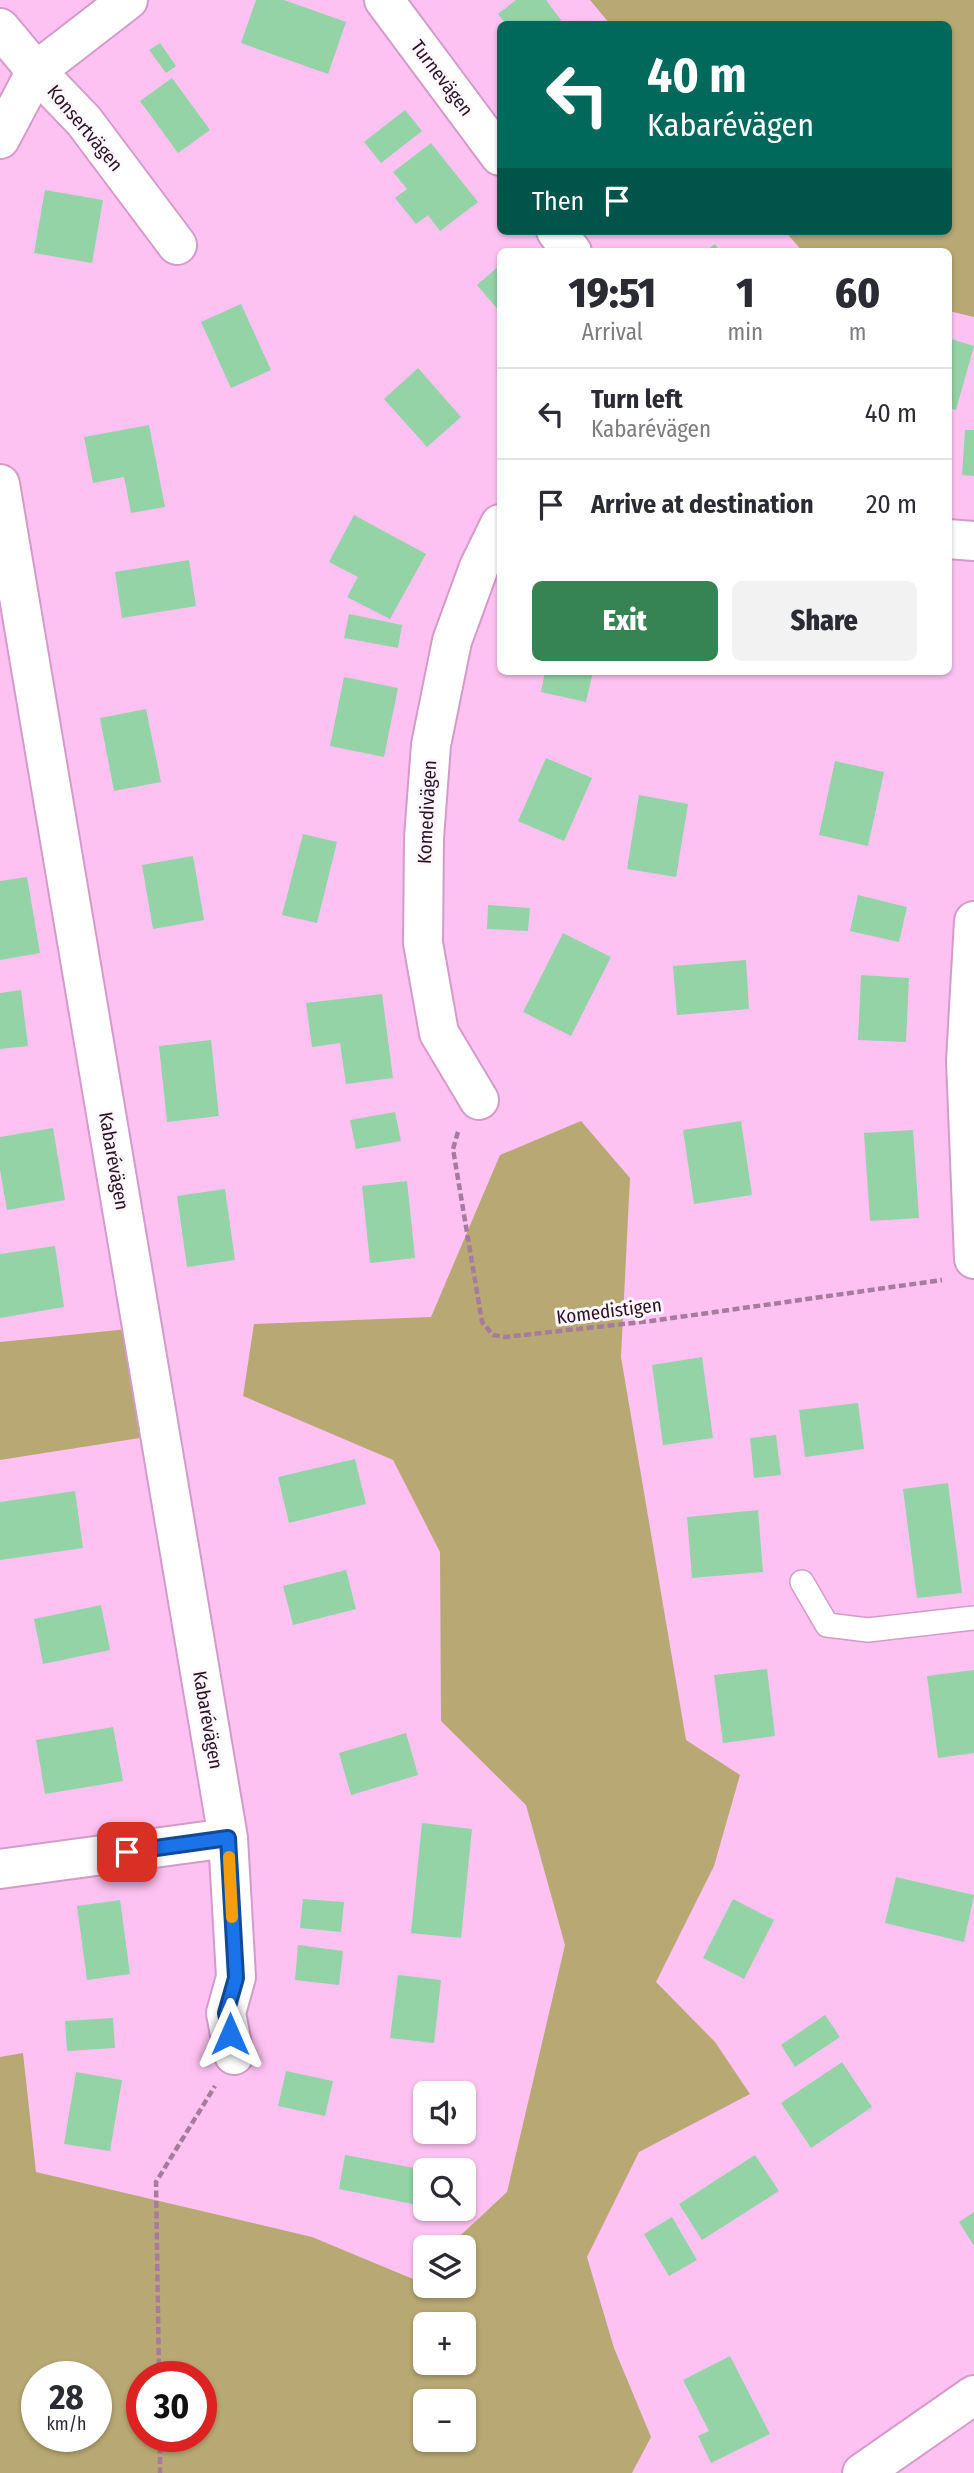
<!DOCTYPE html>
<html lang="en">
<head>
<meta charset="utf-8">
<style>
	:root { --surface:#fff; --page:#f2f2f3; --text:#2b2b33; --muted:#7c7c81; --line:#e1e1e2; --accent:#368454 }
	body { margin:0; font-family:"Fira Sans Condensed",sans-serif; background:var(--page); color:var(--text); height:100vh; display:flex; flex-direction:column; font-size:26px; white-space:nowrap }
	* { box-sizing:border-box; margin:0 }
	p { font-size:23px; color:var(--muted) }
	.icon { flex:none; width:38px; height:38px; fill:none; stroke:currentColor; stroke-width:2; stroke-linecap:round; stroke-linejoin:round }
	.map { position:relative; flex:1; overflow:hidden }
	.sheet { position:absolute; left:497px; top:248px; width:455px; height:427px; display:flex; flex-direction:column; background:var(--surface); border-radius:10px; box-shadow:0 2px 5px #0004 }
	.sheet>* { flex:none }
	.guide { position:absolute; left:497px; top:21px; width:455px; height:214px; border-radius:10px; box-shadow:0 2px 5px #0004; background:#00695c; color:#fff; overflow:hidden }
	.tools { position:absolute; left:413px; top:2081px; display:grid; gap:14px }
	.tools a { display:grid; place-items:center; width:63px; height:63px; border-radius:10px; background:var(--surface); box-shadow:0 2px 5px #0004; font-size:35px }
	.speed { position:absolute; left:21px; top:2361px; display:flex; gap:14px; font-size:35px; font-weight:700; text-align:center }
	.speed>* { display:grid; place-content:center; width:91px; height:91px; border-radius:50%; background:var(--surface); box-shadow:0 2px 5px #0004; line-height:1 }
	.speed small { font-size:18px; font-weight:400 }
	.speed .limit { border:10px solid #d22; background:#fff; color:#111 }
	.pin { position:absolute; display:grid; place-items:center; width:60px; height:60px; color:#fff; margin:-30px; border-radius:14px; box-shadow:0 4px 10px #0006 }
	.me { position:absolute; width:77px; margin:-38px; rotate:0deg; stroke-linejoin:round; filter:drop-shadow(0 0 5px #0008) }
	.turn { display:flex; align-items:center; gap:24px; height:147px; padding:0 35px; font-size:32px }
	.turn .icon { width:91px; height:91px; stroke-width:2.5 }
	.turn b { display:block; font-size:49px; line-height:60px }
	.then { display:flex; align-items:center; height:66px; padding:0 35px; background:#0003; gap:14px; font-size:26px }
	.eta { display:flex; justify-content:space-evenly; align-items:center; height:119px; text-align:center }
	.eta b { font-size:42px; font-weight:800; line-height:49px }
	.button { display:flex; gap:14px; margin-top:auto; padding:14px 35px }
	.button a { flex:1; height:80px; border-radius:10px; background:var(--accent); color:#fff; font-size:28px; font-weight:800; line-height:80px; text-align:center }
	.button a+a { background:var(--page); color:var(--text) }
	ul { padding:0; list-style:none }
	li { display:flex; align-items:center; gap:21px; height:91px; padding:0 35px; border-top:2px solid var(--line) }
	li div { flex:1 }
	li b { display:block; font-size:26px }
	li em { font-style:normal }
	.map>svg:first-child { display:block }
	.green { fill:#b8a873; fill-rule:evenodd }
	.building { fill:#93d3a6 }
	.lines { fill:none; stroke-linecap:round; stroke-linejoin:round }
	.service-casing { stroke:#d49bc9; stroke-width:26 }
	.minor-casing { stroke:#d49bc9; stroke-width:42 }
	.path { stroke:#a77b9e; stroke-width:4.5; stroke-dasharray:7 3.5; stroke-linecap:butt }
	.service { stroke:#fff; stroke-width:23 }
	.minor { stroke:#fff; stroke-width:38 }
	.route-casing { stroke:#114b97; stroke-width:18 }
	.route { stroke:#1a73e8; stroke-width:12 }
	.slow { stroke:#f59e0b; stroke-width:12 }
	.labels { text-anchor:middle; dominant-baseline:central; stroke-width:6; stroke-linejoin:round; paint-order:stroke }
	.street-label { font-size:19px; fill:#291325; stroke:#fdf7fc }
</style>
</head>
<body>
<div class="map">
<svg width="974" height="2473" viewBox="0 0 974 2473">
	<rect width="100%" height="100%" fill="#fec2f2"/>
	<path class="green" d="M590 0H974V317L949 311 948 252H803L785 231H948V24H610Z
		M581 1121 630 1178 621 1357 686 1740 740 1775 714 1866 656 1982 715 2042 750 2094 639 2152 587 2257 614 2348 651 2437 632 2473H0V2057L23 2053 36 2172 312 2237 413 2279 425 2268V2286H464V2247H448L507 2192 565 1945 526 1805 441 1721 440 1552 393 1460 243 1396 254 1324 431 1317 500 1155ZM425 2324H464V2362H425ZM37 2376H96V2436H37ZM142 2376H201V2436H142ZM425 2401H464V2440H425Z
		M128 1329 146 1437 0 1460V1342Z"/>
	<path class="building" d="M256 0H284L346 22 328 74 241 43Z
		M516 0H546L564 24H506L498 14Z
		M160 43 176 66 166 73 149 50Z
		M172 78 210 130 178 153 140 101Z
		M405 110 422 131 381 163 364 142Z
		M431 143 478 202 440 231 428 215 416 224 395 198 407 189 393 172Z
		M45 190 103 200 92 263 34 253Z
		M715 244 721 252H704Z
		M500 265V312L477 285Z
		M241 304 271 370 231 388 201 322Z
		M948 338 974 346 956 410 948 408Z
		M418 368 461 417 427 447 384 399Z
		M149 425 165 507 131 513 124 477 93 483 84 437Z
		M965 430H974V476L962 475Z
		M354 515 426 554 390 619 347 597 358 577 329 562Z
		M189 560 196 606 122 618 115 572Z
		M349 614 402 625 398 648 344 638Z
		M545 672H593L586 702 541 692Z
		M344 677 398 688 384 757 330 746Z
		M146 709 161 782 114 791 100 718Z
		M546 758 592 778 564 841 518 821Z
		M835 761 884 772 868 846 819 835Z
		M639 795 688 804 676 877 627 869Z
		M303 834 337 842 317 923 282 915Z
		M193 856 204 920 153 929 142 865Z
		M27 877 40 953 0 960V881Z
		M858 895 907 907 899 942 850 931Z
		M488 905 530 908 528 931 487 929Z
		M563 933 611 957 571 1036 523 1012Z
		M746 960 749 1009 677 1015 673 966Z
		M861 975 909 978 906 1042 858 1040Z
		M21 990 28 1046 0 1049V993Z
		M382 994 393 1078 346 1084 340 1043 312 1047 306 1003Z
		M211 1040 219 1116 167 1122 159 1046Z
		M395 1112 401 1141 356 1149 350 1120Z
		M741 1121 752 1195 694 1204 683 1130Z
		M53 1128 65 1200 7 1210 0 1170V1137Z
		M913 1130 919 1218 870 1221 864 1133Z
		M407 1181 415 1258 370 1263 362 1186Z
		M225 1189 235 1260 187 1267 177 1196Z
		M55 1246 64 1307 0 1318V1254Z
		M702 1357 713 1438 663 1445 652 1365Z
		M858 1403 864 1449 805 1457 799 1410Z
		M776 1435 781 1475 754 1478 750 1438Z
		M355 1459 366 1504 289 1523 278 1477Z
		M948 1483 962 1593 917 1598 903 1489Z
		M75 1491 83 1548 0 1560V1502Z
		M758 1510 763 1572 692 1578 687 1517Z
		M346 1570 356 1609 293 1625 283 1586Z
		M101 1605 110 1650 43 1664 34 1619Z
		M767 1669 775 1736 723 1743 714 1675Z
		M974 1670V1753L938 1758 927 1676Z
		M113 1727 123 1781 45 1794 36 1740Z
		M406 1733 418 1775 351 1795 339 1753Z
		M422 1823 472 1829 461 1938 411 1933Z
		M896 1877 974 1895 964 1942 885 1923Z
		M303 1899 344 1902 341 1932 300 1928Z
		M733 1899 774 1920 744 1979 703 1958Z
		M120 1900 130 1974 87 1980 77 1906Z
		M298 1945 343 1951 339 1985 295 1980Z
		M398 1975 441 1980 434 2043 390 2038Z
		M825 2015 840 2037 795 2067 781 2045Z
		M113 2018 115 2048 67 2051 65 2021Z
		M842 2062 872 2107 811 2148 781 2103Z
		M286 2071 333 2081 325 2116 278 2106Z
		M76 2072 122 2080 110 2151 64 2144Z
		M345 2155 425 2170 422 2206 339 2189Z
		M755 2155 779 2191 702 2240 679 2204Z
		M974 2212V2246L959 2222Z
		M672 2217 697 2260 669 2276 644 2234Z
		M730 2356 770 2434 711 2463 698 2436 709 2431 683 2380Z"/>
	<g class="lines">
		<defs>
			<path id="service" d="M802 1582 827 1625 868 1630 974 1618"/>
			<path id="minor" d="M384 0 500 156
				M0 28 36 71 84 121 177 245
				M0 139 36 71 128 0
				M556 231 572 252
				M0 484 228 1838 236 1977 226 2013 234 2055
				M948 539 974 541
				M974 921 966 1061 974 1259
				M479 1100 439 1033 423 943 424 838 431 745 452 641 479 567 500 524
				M0 1869 228 1838
				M862 2473 974 2395"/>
		</defs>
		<use href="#service" class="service-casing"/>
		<use href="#minor" class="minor-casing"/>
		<path class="path" d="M458 1132 453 1149 482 1322 493 1335 505 1337 651 1321 942 1280
			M159 2376 156 2182 215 2086
			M160 2436V2473"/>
		<use href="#service" class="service"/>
		<use href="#minor" class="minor"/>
	</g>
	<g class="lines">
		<defs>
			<path id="route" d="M127 1852 228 1838 236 1978 226 2013 230 2034"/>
		</defs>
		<use href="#route" class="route-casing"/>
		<use href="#route" class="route"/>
		<path class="slow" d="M229 1857 232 1917"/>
	</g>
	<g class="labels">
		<g class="street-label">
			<text transform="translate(442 78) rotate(53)">Turnevägen</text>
			<text transform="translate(85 128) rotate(50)">Konsertvägen</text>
			<text transform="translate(427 812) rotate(-87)">Komedivägen</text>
			<text transform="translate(114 1161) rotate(80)">Kabarévägen</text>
			<text transform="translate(609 1311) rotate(-7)">Komedistigen</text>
			<text transform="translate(208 1720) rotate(80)">Kabarévägen</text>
		</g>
	</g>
</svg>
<div class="tools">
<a><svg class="icon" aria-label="sound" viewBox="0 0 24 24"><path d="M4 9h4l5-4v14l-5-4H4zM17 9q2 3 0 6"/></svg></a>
<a><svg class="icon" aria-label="search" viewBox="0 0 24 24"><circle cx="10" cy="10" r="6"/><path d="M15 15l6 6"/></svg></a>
<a><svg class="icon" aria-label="layers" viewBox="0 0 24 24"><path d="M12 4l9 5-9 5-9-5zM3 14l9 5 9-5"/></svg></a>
<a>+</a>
<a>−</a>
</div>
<div class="speed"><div>28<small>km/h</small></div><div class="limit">30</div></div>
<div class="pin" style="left:127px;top:1852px;background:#d93025"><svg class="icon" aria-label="arrive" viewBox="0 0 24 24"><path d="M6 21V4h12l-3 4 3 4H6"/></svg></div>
<svg class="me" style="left:230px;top:2034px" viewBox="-20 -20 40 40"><path d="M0-17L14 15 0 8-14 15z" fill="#1a73e8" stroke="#fff" stroke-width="4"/></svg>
<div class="guide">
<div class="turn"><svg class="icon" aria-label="left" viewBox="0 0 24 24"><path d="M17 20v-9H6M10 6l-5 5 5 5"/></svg><div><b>40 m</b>Kabarévägen</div></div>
<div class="then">Then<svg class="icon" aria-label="arrive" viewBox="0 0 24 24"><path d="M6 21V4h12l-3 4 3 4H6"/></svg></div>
</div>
<section class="sheet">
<div class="eta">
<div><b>19:51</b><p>Arrival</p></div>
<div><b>1</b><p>min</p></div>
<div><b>60</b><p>m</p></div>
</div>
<ul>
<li><svg class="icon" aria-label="left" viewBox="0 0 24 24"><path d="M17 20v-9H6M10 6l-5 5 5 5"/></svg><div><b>Turn left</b><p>Kabarévägen</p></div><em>40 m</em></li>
<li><svg class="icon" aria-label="arrive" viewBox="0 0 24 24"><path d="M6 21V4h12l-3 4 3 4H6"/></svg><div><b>Arrive at destination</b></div><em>20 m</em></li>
</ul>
<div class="button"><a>Exit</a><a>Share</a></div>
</section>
</div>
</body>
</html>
